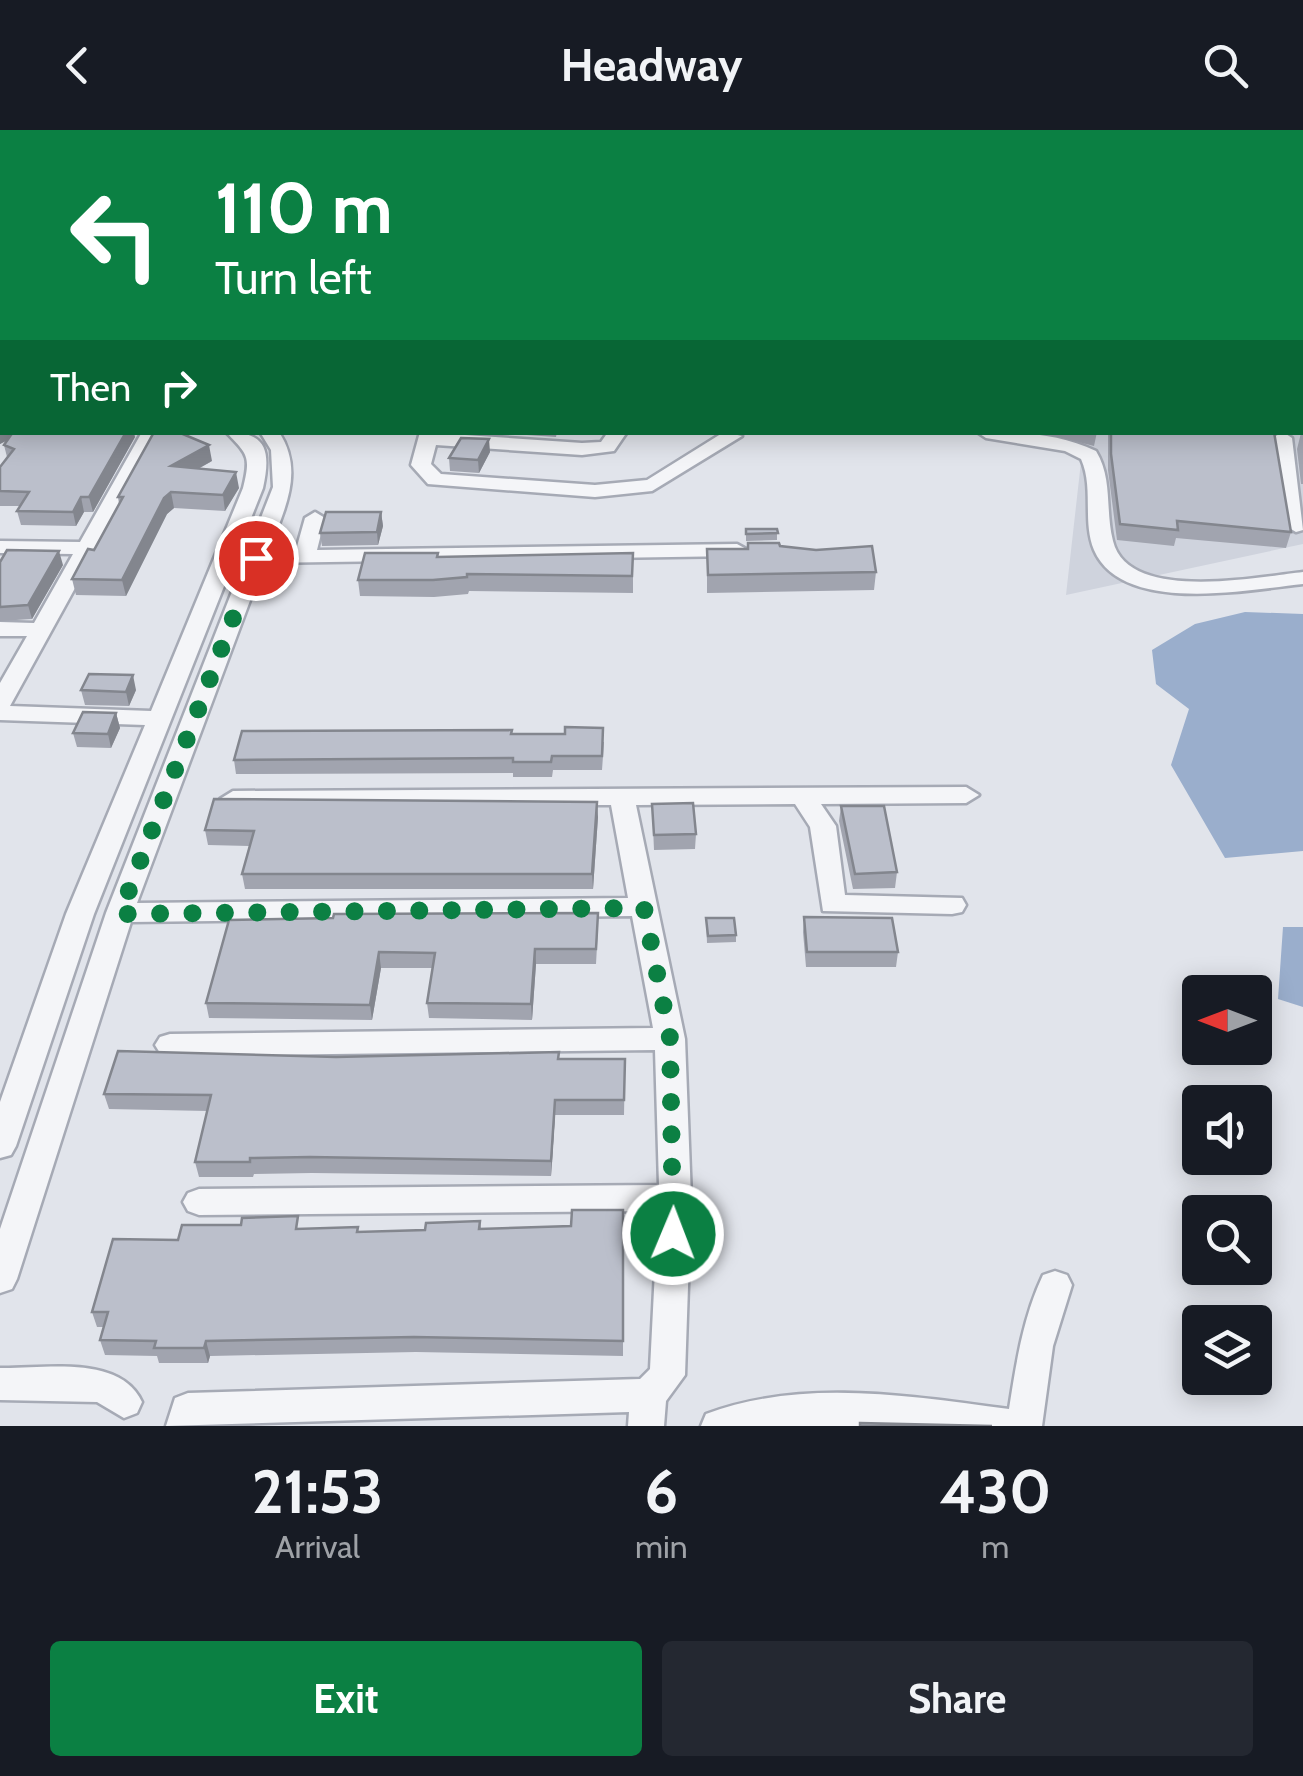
<!DOCTYPE html>
<html lang="en">
<head>
<meta charset="utf-8">
<style>
	:root { --surface:#171b24; --page:#242831; --text:#f1f3f6; --muted:#9ea1a6; --accent:#0b8043 }
	body { margin:0; font-family:Cabin,sans-serif; background:var(--page); color:var(--text); height:100vh; display:flex; flex-direction:column; font-size:38px; white-space:nowrap }
	* { box-sizing:border-box; margin:0 }
	p { font-size:32px; color:var(--muted) }
	.icon { flex:none; width:55px; height:55px; fill:none; stroke:currentColor; stroke-width:2; stroke-linecap:round; stroke-linejoin:round }
	.map { position:relative; height:1296px; overflow:hidden }
	.sheet { display:flex; flex-direction:column; background:var(--surface); flex:1 }
	.sheet>* { flex:none }
	.banner { position:absolute; left:0px; top:0px; width:1305px; height:305px; box-shadow:0 5px 25px #0003; background:#0b8043; color:#fff; overflow:hidden }
	.needle { width:65px; rotate:270deg }
	.tools { position:absolute; left:1182px; top:845px; display:grid; gap:20px }
	.tools a { display:grid; place-items:center; width:90px; height:90px; border-radius:10px; background:var(--surface); box-shadow:0 5px 25px #0003; font-size:50px }
	.pin { position:absolute; display:grid; place-items:center; width:85px; height:85px; color:#fff; margin:-42px; border:5px solid #fff; border-radius:50%; box-shadow:0 2px 10px #0007 }
	.me { position:absolute; width:110px; margin:-55px; rotate:1deg; stroke-linejoin:round; filter:drop-shadow(0 0 8px #0008) }
	.turn { display:flex; align-items:center; gap:35px; height:210px; padding:0 50px; font-size:45px }
	.turn .icon { width:130px; height:130px; stroke-width:2.5 }
	.turn b { display:block; font-size:70px; line-height:85px }
	.then { display:flex; align-items:center; height:95px; padding:0 50px; background:#0003; gap:20px; font-size:38px }
	.eta { display:flex; justify-content:space-evenly; align-items:center; height:170px; text-align:center }
	.eta b { font-size:60px; font-weight:800; line-height:70px }
	.cta { display:flex; gap:20px; margin-top:auto; padding:20px 50px }
	.cta a { flex:1; height:115px; border-radius:10px; background:var(--accent); color:#fff; font-size:40px; font-weight:800; line-height:115px; text-align:center }
	.cta a+a { background:var(--page); color:var(--text) }
	header { display:flex; justify-content:space-between; align-items:center; height:130px; padding:0 50px; background:var(--surface); font-size:45px; font-weight:800 }
	.map>svg:first-child { display:block }
	.built { fill:#cfd3dd }
	.water { fill:#9aaecc }
	.lines { fill:none; stroke-linecap:round; stroke-linejoin:round }
	.minor-casing { stroke:#a6aab5; stroke-width:5 }
	.minor { fill:#f4f5f8; fill-rule:evenodd }
	.wall { fill:#a1a4af }
	.shaded-wall { fill:#83868e }
	.building { fill:#bbbfcb; stroke:#83868e; stroke-width:2.5 }
	.route { stroke:#0b8043; stroke-width:18; stroke-dasharray:0 32.4 }
</style>
</head>
<body>
<header><svg class="icon" aria-label="back" viewBox="0 0 24 24"><path d="M15 5l-7 7 7 7"/></svg>Headway<svg class="icon" aria-label="search" viewBox="0 0 24 24"><circle cx="10" cy="10" r="6"/><path d="M15 15l6 6"/></svg></header>
<div class="map">
<svg width="1303" height="1296" viewBox="0 0 1303 1296">
	<rect width="100%" height="100%" fill="#e1e4eb"/>
	<path class="built" d="M1303 14V414L1066 465 1082 323 1013 314 1017 302H1302Z"/>
	<path class="water" d="M1245 482 1303 484V721L1225 728 1171 635 1189 579 1156 554 1152 520 1195 494Z
		M1283 797H1303V877L1278 869Z"/>
	<g class="lines">
		<defs>
			<path id="minor" d="M156 0H175L176 2H158Z
				M850 0H864V2H850Z
				M1248 0H1297L1298 2H1250Z
				M0 89 2 90V100L0 99Z
				M0 170 2 171V181H0Z
				M0 191H2V202H0Z
				M0 226H2V237H0Z
				M142 302H161L10 576 151 581 243 358C251 326 248 325 226 302 267 302 271 321 263 358L94 784 16 1016 11 1025 0 1028V972L66 784 145 595 0 590V553L27 506H0V492L34 493 73 424 0 423V411L80 412Z
				M260 302H279C305 342 284 380 269 420H296L305 388 315 382 325 388 317 420 737 414 748 420 737 426 264 433 137 773 628 768 611 675H224L220 669 233 661 966 657 979 665 966 673 821 674 836 696 845 765 962 768 966 775 962 782 952 784 823 781 810 697 795 674 636 675 685 909 691 1068 685 1245 666 1271 664 1296H628L629 1282 166 1296 175 1268 188 1263 640 1249 650 1239 658 1081 199 1085 188 1081 183 1072 188 1063 199 1059 659 1055 655 920 170 926 160 923 155 915 160 907 170 904 653 898 632 786 131 792 17 1149 12 1159 0 1163V1099L106 783 273 357 271 320Z
				M420 302 582 313 601 312 608 302H627L614 321 582 325 436 315 431 334 441 344 595 355 647 350 724 302 742 306 652 361 595 367 428 354 411 335Z
				M977 302C1018 302 1058 303 1096 321 1113 349 1105 380 1113 411 1128 473 1257 447 1303 442V454C1248 460 1122 485 1094 420 1082 391 1094 358 1081 329L1065 321 986 308Z
				M1283 302 1292 308 1303 400 1296 402 1286 396 1272 308Z
				M1055 1141 1067 1145 1072 1155 1053 1216 1042 1296H701L706 1284C803 1248 908 1266 1009 1279 1016 1234 1023 1187 1043 1145Z
				M0 1238C44 1239 120 1224 142 1272L137 1283 124 1288 97 1272 0 1270Z"/>
		</defs>
		<use href="#minor" class="minor-casing"/>
		<use href="#minor" class="minor"/>
	</g>
	<path class="wall" d="M179 0H765V2H191Z
		M0 271 2 302 135 307 93 382H84L76 396 21 395 17 381 20 376H0V337L7 327 4 315 7 310 0 314Z
		M483 302H557L556 307Z
		M1039 302H1097L1094 316Z
		M1108 302H1274L1291 402 1286 418 1176 408 1174 416 1117 410 1108 340Z
		M1301 303H1303V354H1301L1297 319Z
		M490 322 479 343 450 341 449 328Z
		M212 331 198 339 239 358 225 381 174 378 167 384 126 466 76 465 72 449 94 420 119 374 118 367Z
		M381 382 383 396 378 415 322 416 320 403Z
		M746 399H777V410L746 411Z
		M780 416 876 442 874 460 707 463V419H747Z
		M438 423V427L633 423V463L469 461 468 464 434 467 360 466 358 450Z
		M0 432 63 435 32 489 0 491Z
		M81 560H136L129 576 85 575Z
		M116 583 120 598 111 618 77 617 73 603Z
		M512 604 604 612 602 640H553L552 647H513V643L236 644 234 630Z
		M652 674 696 704 695 719 654 720Z
		M841 676 897 742 895 758 853 759 839 691Z
		M598 687 593 759H245L242 744 249 716 208 715 205 700Z
		M804 787 898 822 896 837H806L803 802Z
		M706 788 736 805V812L707 813Z
		M229 790 598 798 596 834H536L532 890 429 888 427 873 432 838H381L372 890 209 888 206 873Z
		M336 927 625 929 624 985H555L551 1046 312 1043 254 1044 253 1047H199L195 1032 208 981 109 979 104 964Z
		M623 1080V1226L416 1222 210 1226 208 1233H159L157 1226 105 1225 100 1210 104 1197H97L92 1182 178 1110 300 1098 359 1102 425 1100 480 1091 481 1099 571 1096Z"/>
	<path class="shaded-wall" d="M2 14V31L0 34V17Z
		M2 297V302H24L0 314V298Z
		M126 302H134L135 307 93 382 89 367Z
		M489 309 490 322 479 343 478 330Z
		M209 315 212 331 174 352 171 336Z
		M236 342 239 358 225 381 223 365Z
		M171 362 174 378 167 384 126 466 122 450 164 368Z
		M81 367 84 382 76 396 73 382Z
		M381 382 383 396 378 415 377 402Z
		M59 421 63 435 32 489 28 475Z
		M133 545 136 560 129 576 126 562Z
		M116 583 120 598 111 618 108 604Z
		M597 672 598 687 593 759 592 744Z
		M535 819 536 834 532 890 531 874Z
		M379 822 381 838 372 890 370 875Z
		M555 970V985L551 1046V1031Z
		M206 1211 210 1226 208 1233 204 1218Z"/>
	<path class="building" d="M213 0H765V2H212Z
		M954 0H1039L1040 2H952Z
		M1054 0H1071L1076 2H1043Z
		M0 40 2 41V69L0 68Z
		M1302 67 1303 69V134H1302Z
		M0 271 2 272V297L0 298Z
		M13 302H126L89 367H81L73 382 17 381 29 362 0 361V337L14 319 4 315Z
		M157 302H178L209 315 171 336 236 342 223 365 171 362 164 368 122 450 72 449 88 419 94 420 123 367H118L153 304Z
		M1111 302H1274L1291 402 1177 391 1178 400 1120 394 1111 324Z
		M461 308 489 309 478 330 449 328Z
		M326 382H381L377 402 320 403Z
		M746 399H777L778 403 746 404Z
		M748 413H779L780 416 816 420 872 416 876 442 708 445 707 419H748Z
		M7 420 59 421 28 475 0 477V432Z
		M365 423H438L437 427 633 423 632 446 467 444V447L433 450H358Z
		M89 544 133 545 126 562 81 560Z
		M83 582 116 583 108 604 73 603Z
		M565 597 603 598 602 626H552L551 632H513V628L234 630 242 601 512 600 511 604H565Z
		M214 669 597 672 592 744H242L254 701 205 700Z
		M693 673 696 704 654 705 652 674Z
		M841 676H884L897 742 855 744Z
		M598 783 596 819H535L531 874 427 873 435 823 379 822 370 875 206 873 229 790 333 788 334 784Z
		M804 787 892 788 898 822H807Z
		M706 788H734L736 805 708 806Z
		M118 921 336 927 559 922 558 929H625L624 970H555L551 1031 310 1027 250 1028V1032H195L211 965 104 964Z
		M572 1080H623V1211L414 1207 206 1211 204 1218H154L156 1211 100 1210 108 1182H92L113 1109 178 1110 182 1095H241L242 1088 298 1086 296 1099 358 1097 357 1102 425 1100 426 1093 480 1091 479 1099 571 1096Z
		M860 1293 992 1296H860Z"/>
	<g class="lines">
		<path class="route" d="M256 428 120 784 644 778 670 908 673 1104"/>
	</g>
</svg>
<div class="tools">
<a><svg class="needle" viewBox="-14 -14 28 28"><path d="M0-13l5 13h-10z" fill="#e53935"/><path d="M0 13l5-13h-10z" fill="#9ea1a6"/></svg></a>
<a><svg class="icon" aria-label="sound" viewBox="0 0 24 24"><path d="M4 9h4l5-4v14l-5-4H4zM17 9q2 3 0 6"/></svg></a>
<a><svg class="icon" aria-label="search" viewBox="0 0 24 24"><circle cx="10" cy="10" r="6"/><path d="M15 15l6 6"/></svg></a>
<a><svg class="icon" aria-label="layers" viewBox="0 0 24 24"><path d="M12 4l9 5-9 5-9-5zM3 14l9 5 9-5"/></svg></a>
</div>
<div class="pin" style="left:256px;top:428px;background:#d93025"><svg class="icon" aria-label="arrive" viewBox="0 0 24 24"><path d="M6 21V4h12l-3 4 3 4H6"/></svg></div>
<svg class="me" style="left:673px;top:1104px" viewBox="-20 -20 40 40"><circle r="17" fill="#0b8043" stroke="#fff" stroke-width="3"/><path d="M0-11L8 9 0 5-8 9z" fill="#fff"/></svg>
<div class="banner">
<div class="turn"><svg class="icon" aria-label="left" viewBox="0 0 24 24"><path d="M17 20v-9H6M10 6l-5 5 5 5"/></svg><div><b>110 m</b>Turn left</div></div>
<div class="then">Then<svg class="icon" aria-label="right" viewBox="0 0 24 24"><path d="M7 20v-9h11M14 6l5 5-5 5"/></svg></div>
</div>
</div>
<section class="sheet">
<div class="eta">
<div><b>21:53</b><p>Arrival</p></div>
<div><b>6</b><p>min</p></div>
<div><b>430</b><p>m</p></div>
</div>
<div class="cta"><a>Exit</a><a>Share</a></div>
</section>
</body>
</html>
